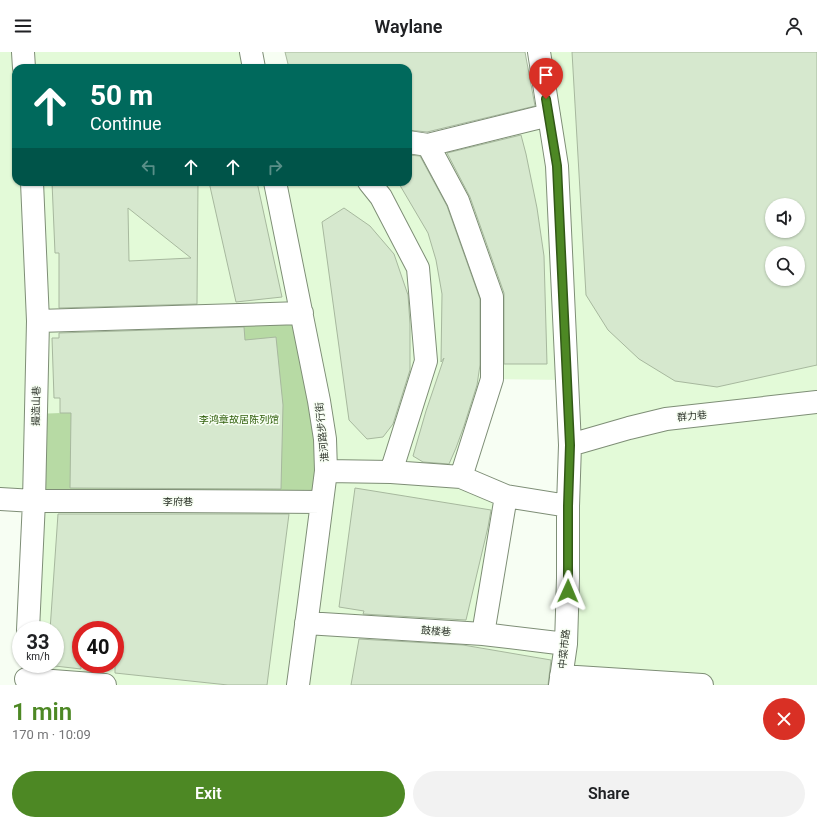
<!DOCTYPE html>
<html lang="en">
<head>
<meta charset="utf-8">
<style>
	:root { --surface:#fff; --page:#f2f2f2; --text:#202124; --muted:#757577; --accent:#4d8824 }
	body { margin:0; font-family:Roboto,"Noto Sans SC",sans-serif; background:var(--page); color:var(--text); height:100vh; display:flex; flex-direction:column; font-size:15px; white-space:nowrap }
	* { box-sizing:border-box; margin:0 }
	p { font-size:13px; color:var(--muted) }
	.icon { flex:none; width:22px; height:22px; fill:none; stroke:currentColor; stroke-width:2; stroke-linecap:round; stroke-linejoin:round }
	.map { position:relative; height:633px; overflow:hidden }
	.details { display:flex; flex-direction:column; background:var(--surface); flex:1 }
	.details>* { flex:none }
	.banner { position:absolute; left:12px; top:12px; width:400px; height:122px; border-radius:12px; box-shadow:0 1px 3px #0004; background:#00695c; color:#fff; overflow:hidden }
	.fabs { position:absolute; left:765px; top:146px; display:grid; gap:8px }
	.fabs a { display:grid; place-items:center; width:40px; height:40px; border-radius:50%; background:var(--surface); box-shadow:0 1px 3px #0004; font-size:20px }
	.speed { position:absolute; left:12px; top:569px; display:flex; gap:8px; font-size:20px; font-weight:700; text-align:center }
	.speed>* { display:grid; place-content:center; width:52px; height:52px; border-radius:50%; background:var(--surface); box-shadow:0 1px 3px #0004; line-height:1 }
	.speed small { font-size:10px; font-weight:400 }
	.speed .limit { border:6px solid #d22; background:#fff; color:#111 }
	.pin { position:absolute; display:grid; place-items:center; width:34px; height:34px; color:#fff; margin:-41px -17px; border-radius:50% 50% 50% 0; rotate:-45deg; box-shadow:0 0 4px #0007 }
	.pin .icon { rotate:45deg }
	.me { position:absolute; width:44px; margin:-22px; rotate:1deg; stroke-linejoin:round; filter:drop-shadow(0 0 3px #0008) }
	.turn { display:flex; align-items:center; gap:14px; height:84px; padding:0 12px; font-size:18px }
	.turn .icon { width:52px; height:52px; stroke-width:2.5 }
	.turn b { display:block; font-size:28px; line-height:34px }
	.lanes { display:flex; align-items:center; height:38px; padding:0 12px; background:#0003; justify-content:center; gap:20px; direction:ltr }
	.lanes .off { opacity:.35 }
	.round { display:grid; place-items:center; flex:none; width:42px; height:42px; border-radius:21px; background:var(--page) }
	.summary { display:flex; align-items:center; justify-content:space-between; height:68px; padding:0 12px }
	h1 { font-size:24px; font-weight:600; line-height:30px; color:var(--accent) }
	.primary-button { display:flex; gap:8px; margin-top:auto; padding:8px 12px }
	.primary-button a { flex:1; height:46px; border-radius:24px; background:var(--accent); color:#fff; font-size:16px; font-weight:600; line-height:46px; text-align:center }
	.primary-button a+a { background:var(--page); color:var(--text) }
	header { display:flex; justify-content:space-between; align-items:center; height:52px; padding:0 12px; background:var(--surface); font-size:18px; font-weight:600 }
	.map>svg:first-child { display:block }
	.built { fill:#e3fad8; fill-rule:evenodd }
	.green { fill:#b7daa4 }
	.building { fill:#d6e8ce; stroke:#a7b89e; fill-rule:evenodd }
	.lines { fill:none; stroke-linecap:round; stroke-linejoin:round }
	.minor-casing { stroke:#7e8e76; stroke-width:24 }
	.minor { stroke:#fff; stroke-width:22 }
	.route-casing { stroke:#325817; stroke-width:10 }
	.route { stroke:#4d8824; stroke-width:7 }
	.labels { text-anchor:middle; dominant-baseline:central; stroke-width:3; stroke-linejoin:round; paint-order:stroke }
	.street-label { font-size:10px; fill:#2f362c; stroke:#f7fef3 }
	.park-label { font-size:10px; fill:#33610f; stroke:#f7fef3 }
</style>
</head>
<body>
<header><svg class="icon" aria-label="menu" viewBox="0 0 24 24"><path d="M4 6h16M4 12h16M4 18h16"/></svg>Waylane<svg class="icon" aria-label="person" viewBox="0 0 24 24"><circle cx="12" cy="8" r="4"/><path d="M4 21q1-7 8-7t8 7"/></svg></header>
<div class="map">
<svg width="817" height="633" viewBox="0 0 817 633">
	<rect width="100%" height="100%" fill="#f7fef3"/>
	<path class="built" d="M0 0H251L254 16H16V130H408V90L549 63 539 0H817V633H25L26 612H55V578H28L34 449 0 447ZM772 153H798V179H772ZM772 201H798V227H772ZM492 327 567 328 566 592 483 582 506 444 461 425ZM81 578H115V612H81Z"/>
	<path class="green" d="M302 261 322 450 34 449 36 362 159 357 158 265Z"/>
	<path class="building" d="M285 0H525L535 54 427 80 408 78V16H289Z
		M572 0H817V313L717 335 675 329 639 307 608 278 586 243ZM772 153H798V179H772ZM772 201H798V227H772Z
		M521 83 526 102 537 156 544 204 547 312H504V241L470 145 447 101Z
		M408 103 420 104 447 154 480 247V313L477 333 464 374 456 396 449 412 423 410 413 404 426 359 444 306 441 310 442 242 436 208 428 181 398 130H408Z
		M52 130H198L197 252 59 256V201H55ZM128 156 191 206 129 209Z
		M209 130H257L282 245 236 250Z
		M344 156 370 174 394 202 408 243 410 272V318L393 372 383 385 367 387 349 368 322 170Z
		M244 275 245 288 276 285 283 353 281 437 70 436 71 361H60V346H54L52 286H59V281Z
		M355 436 491 458 488 475 466 568 363 562 364 559 339 555Z
		M58 462H289L267 633H228L115 621V578H81V617L55 614V578H50Z
		M359 587 463 593 551 608 548 633H351Z"/>
	<g class="lines">
		<defs>
			<path id="minor" d="M23 0 24 16
				M251 0 254 16
				M539 0 557 114 570 393 568 454V526L566 592 560 633
				M408 90 428 93 549 63
				M428 93 458 149 492 245V327L461 425
				M275 130 319 349 325 387 326 419 309 551 298 633
				M369 130 381 145 418 216 426 309 391 420
				M38 269 302 261
				M570 393 629 376 666 367 817 350
				M326 419 391 420 461 425 506 444 568 454
				M0 447 34 449H159L322 450
				M306 571 483 582 566 592
				M28 578 34 449 38 269 32 130
				M483 582 506 444
				M561 624 702 633
				M26 627 105 633"/>
		</defs>
		<use href="#minor" class="minor-casing"/>
		<use href="#minor" class="minor"/>
	</g>
	<g class="lines">
		<defs>
			<path id="route" d="M546 47 557 114 570 393 568 454V539"/>
		</defs>
		<use href="#route" class="route-casing"/>
		<use href="#route" class="route"/>
	</g>
	<g class="labels">
		<g class="street-label">
			<text transform="translate(36 354) rotate(-89)">撮造山巷</text>
			<text transform="translate(692 364) rotate(-6)">群力巷</text>
			<text transform="translate(322 380) rotate(-96)">淮河路步行街</text>
			<text x="178" y="449">李府巷</text>
			<text transform="translate(436 579) rotate(4)">鼓楼巷</text>
			<text transform="translate(564 597) rotate(-84)">中菜市路</text>
		</g>
		<g class="park-label">
			<text x="239" y="367">李鸿章故居陈列馆</text>
		</g>
	</g>
</svg>
<div class="fabs">
<a><svg class="icon" aria-label="sound" viewBox="0 0 24 24"><path d="M4 9h4l5-4v14l-5-4H4zM17 9q2 3 0 6"/></svg></a>
<a><svg class="icon" aria-label="search" viewBox="0 0 24 24"><circle cx="10" cy="10" r="6"/><path d="M15 15l6 6"/></svg></a>
</div>
<div class="speed"><div>33<small>km/h</small></div><div class="limit">40</div></div>
<div class="pin" style="left:546px;top:47px;background:#d93025"><svg class="icon" aria-label="arrive" viewBox="0 0 24 24"><path d="M6 21V4h12l-3 4 3 4H6"/></svg></div>
<svg class="me" style="left:568px;top:539px" viewBox="-20 -20 40 40"><path d="M0-17L14 15 0 8-14 15z" fill="#4d8824" stroke="#fff" stroke-width="4"/></svg>
<div class="banner">
<div class="turn"><svg class="icon" aria-label="ahead" viewBox="0 0 24 24"><path d="M12 20V5M6 11l6-6 6 6"/></svg><div><b>50 m</b>Continue</div></div>
<div class="lanes"><svg class="icon off" aria-label="left" viewBox="0 0 24 24"><path d="M17 20v-9H6M10 6l-5 5 5 5"/></svg><svg class="icon" aria-label="ahead" viewBox="0 0 24 24"><path d="M12 20V5M6 11l6-6 6 6"/></svg><svg class="icon" aria-label="ahead" viewBox="0 0 24 24"><path d="M12 20V5M6 11l6-6 6 6"/></svg><svg class="icon off" aria-label="right" viewBox="0 0 24 24"><path d="M7 20v-9h11M14 6l5 5-5 5"/></svg></div>
</div>
</div>
<section class="details">
<div class="summary"><div><h1>1 min</h1><p>170 m · 10:09</p></div><a class="round" style="background:#d93025;color:#fff"><svg class="icon" aria-label="close" viewBox="0 0 24 24"><path d="M6 6l12 12M18 6L6 18"/></svg></a></div>
<div class="primary-button"><a>Exit</a><a>Share</a></div>
</section>
</body>
</html>
